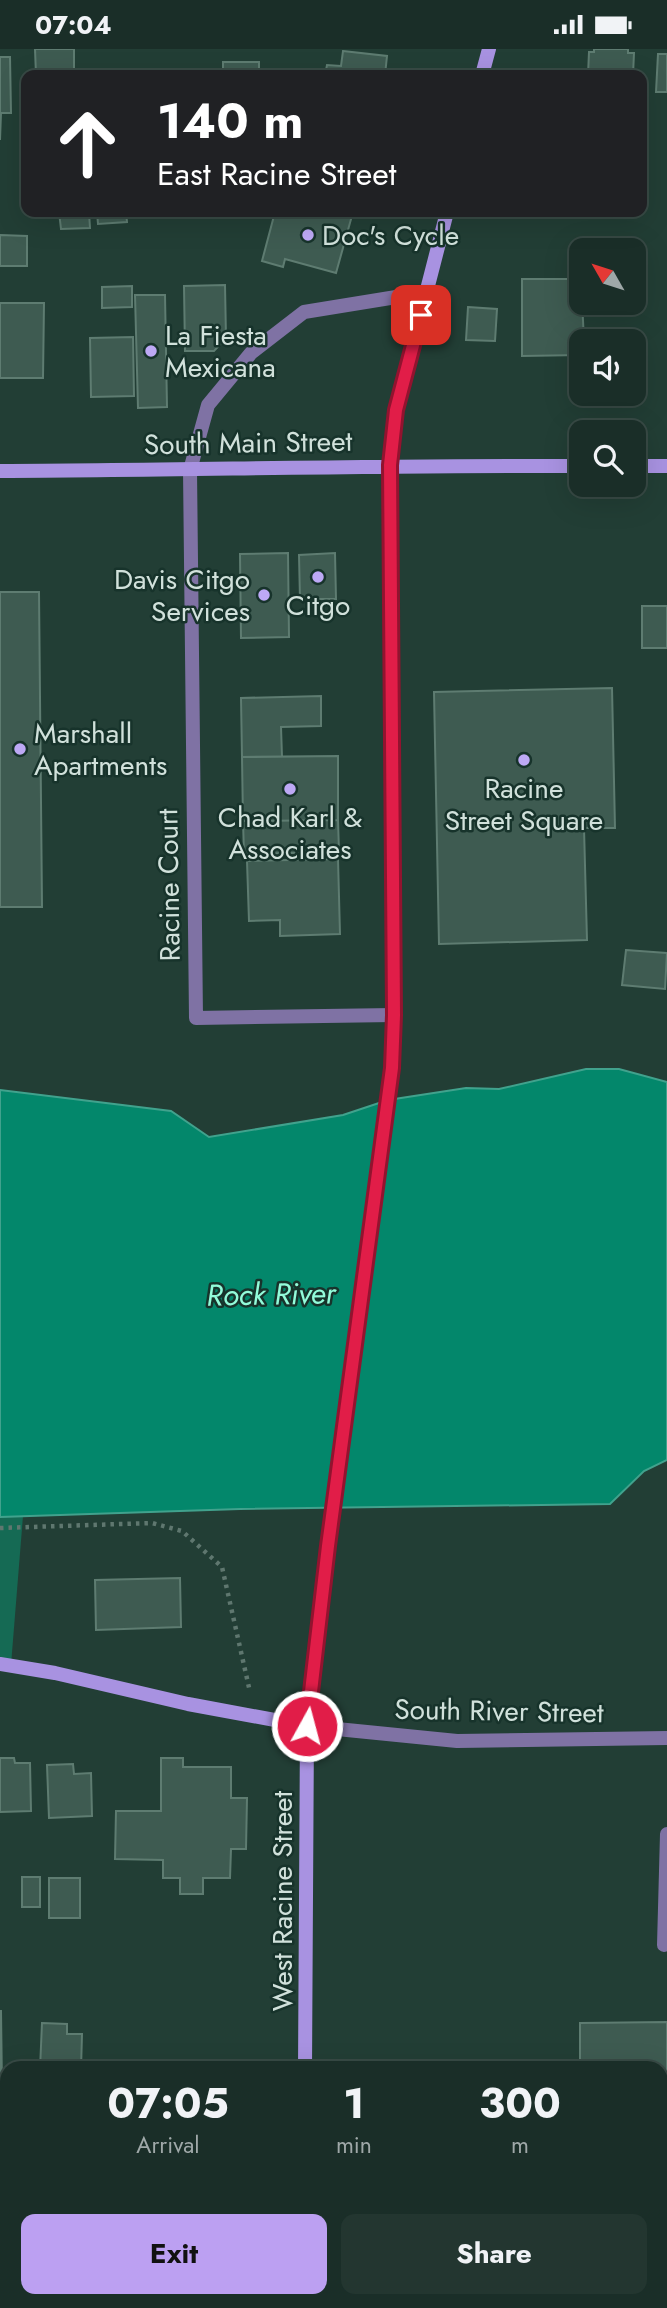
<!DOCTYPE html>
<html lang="en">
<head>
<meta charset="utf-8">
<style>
	:root { --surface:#1a2e28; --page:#233630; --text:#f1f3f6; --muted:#9fa8a8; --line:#384a45; --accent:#bca0f2 }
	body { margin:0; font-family:Jost,sans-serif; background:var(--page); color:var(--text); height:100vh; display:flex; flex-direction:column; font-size:26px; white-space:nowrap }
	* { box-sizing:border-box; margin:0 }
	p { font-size:23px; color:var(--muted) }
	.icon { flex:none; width:38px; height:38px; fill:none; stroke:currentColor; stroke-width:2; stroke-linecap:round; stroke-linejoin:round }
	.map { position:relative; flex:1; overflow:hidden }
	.sheet { position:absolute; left:0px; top:2012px; width:668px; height:247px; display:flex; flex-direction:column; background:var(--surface); border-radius:21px 21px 0 0; box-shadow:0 7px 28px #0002,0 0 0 2px var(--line) }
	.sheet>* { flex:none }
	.guide { position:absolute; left:21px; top:21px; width:626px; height:147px; border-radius:14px; box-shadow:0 7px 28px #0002,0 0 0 2px var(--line); background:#202124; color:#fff; overflow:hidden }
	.needle { width:46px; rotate:309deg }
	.buttons { position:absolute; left:569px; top:189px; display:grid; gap:14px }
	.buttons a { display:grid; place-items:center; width:77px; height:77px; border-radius:14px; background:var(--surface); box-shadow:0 7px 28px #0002,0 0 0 2px var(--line); font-size:35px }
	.pin { position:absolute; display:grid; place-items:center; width:60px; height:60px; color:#fff; margin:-30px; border-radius:14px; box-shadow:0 4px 10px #0006 }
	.me { position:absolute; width:77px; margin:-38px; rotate:7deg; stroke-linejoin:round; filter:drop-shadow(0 0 5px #0008) }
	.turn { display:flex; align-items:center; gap:24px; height:147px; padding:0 21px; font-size:32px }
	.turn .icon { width:91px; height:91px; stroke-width:2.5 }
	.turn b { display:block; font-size:49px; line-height:60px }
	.eta { display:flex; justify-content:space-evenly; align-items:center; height:119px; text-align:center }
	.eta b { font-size:42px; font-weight:700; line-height:49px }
	.action { display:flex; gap:14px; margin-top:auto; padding:14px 21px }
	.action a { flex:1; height:80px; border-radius:14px; background:var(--accent); color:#111; font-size:28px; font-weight:700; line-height:80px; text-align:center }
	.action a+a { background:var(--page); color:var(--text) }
	.status { display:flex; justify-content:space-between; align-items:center; height:49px; padding:0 35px; background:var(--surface); direction:ltr }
	.status svg { height:19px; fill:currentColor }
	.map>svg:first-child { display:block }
	.green { fill:#156a54 }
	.water { fill:#03876b; stroke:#41a28d; stroke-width:2 }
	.building { fill:#3e5b51; stroke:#5e7c71; stroke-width:2 }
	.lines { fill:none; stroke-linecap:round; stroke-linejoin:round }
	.path { stroke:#5f776f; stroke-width:4.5; stroke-dasharray:3.5 5; stroke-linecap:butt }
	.service { stroke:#7f72a4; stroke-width:14 }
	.minor { stroke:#7f72a4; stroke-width:14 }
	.secondary { stroke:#a892e1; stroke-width:14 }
	.route-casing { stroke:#92132f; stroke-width:18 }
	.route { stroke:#e11d48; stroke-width:12 }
	.poi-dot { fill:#bda9f5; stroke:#17332b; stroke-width:2.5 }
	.labels { text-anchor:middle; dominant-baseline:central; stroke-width:5; stroke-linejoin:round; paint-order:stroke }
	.poi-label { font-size:28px; fill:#d1e1db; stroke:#17332b; text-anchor:start }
	.street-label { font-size:28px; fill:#d1e1db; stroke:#17332b }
	.water-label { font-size:30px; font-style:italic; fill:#92fcda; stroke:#17332b }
</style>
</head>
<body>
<div class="status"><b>07:04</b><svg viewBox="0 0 49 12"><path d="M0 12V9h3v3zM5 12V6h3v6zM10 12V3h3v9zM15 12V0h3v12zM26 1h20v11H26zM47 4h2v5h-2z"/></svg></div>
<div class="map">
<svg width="667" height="2259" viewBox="0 0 667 2259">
	<rect width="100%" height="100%" fill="#223e35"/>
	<path class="green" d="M23 1467 11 1616 0 1615V1468Z"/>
	<path class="water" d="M586 1020H619L667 1033V1411L644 1422 610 1455 240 1460 0 1468V1041L171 1062 209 1088 343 1066 388 1051 466 1039 499 1040Z"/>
	<path class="building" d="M35 0H74V26H36Z
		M594 0H628V4H634L633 26H588L589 3H594Z
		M343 2 387 7 385 26H325L327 16 341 17Z
		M658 5H667V43H656Z
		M0 8H10L11 64H1L0 91Z
		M223 13H259V26H223Z
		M149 20V26H101V21Z
		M59 163H89L90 179 61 180Z
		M97 163H126L127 173 98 175Z
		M275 163H353L336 224 285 210 283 218 262 212Z
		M0 186 27 187V217H0Z
		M522 230H581L584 292H581V306L522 307Z
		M225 236 226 289 214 302H185L184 237Z
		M132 237V258L102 259V238Z
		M135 246H165L167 358 138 359Z
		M0 254H44L43 329H0Z
		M468 258 497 260 495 292 466 291Z
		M133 288 134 347 91 348 90 289Z
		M288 504 289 588 241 589 240 505Z
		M335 504 336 550H300L299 506Z
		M0 543H39L42 858H0Z
		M642 557H667V599H642Z
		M612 639 615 779H584L587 891 439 895 434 643Z
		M321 647V677L281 678 282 708H242L241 649Z
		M338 707V771L243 772 242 708Z
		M338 771 339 803 244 805 243 772Z
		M338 810 340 885 280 887V871L249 872 247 812Z
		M626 901 667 904 665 940 622 936Z
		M180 1529 181 1578 96 1581 95 1531Z
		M0 1709H14L15 1714H30L31 1762 0 1763Z
		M161 1709H183V1718H231V1749H247L246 1800H231L230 1829H203V1845H180V1829H163V1811L115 1810 116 1762H161Z
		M73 1715 74 1725 91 1724 92 1767 49 1769 47 1716Z
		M22 1828H40V1858H22Z
		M49 1829H80V1869H49Z
		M0 1962H1L2 2038H0Z
		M667 1973V2070H662V2020H580V1974Z
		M42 1974 67 1975V1985H82L81 2020H40Z
		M0 2174H3L2 2198H7V2221H1L0 2244H7V2259H0Z
		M662 2212H667V2248H662Z
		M84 2252H119V2253L84 2254Z
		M174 2252H221V2259H173Z
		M360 2252H403V2259H360Z
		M448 2252H490V2258L448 2259Z
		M502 2252H526L525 2259H502Z
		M590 2252H633V2259H590Z"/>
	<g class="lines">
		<path class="path" d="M0 1479 152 1474 182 1482 222 1518 250 1643"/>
		<path class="service" d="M190 421 208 356 251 304 304 263 427 243
			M664 1896 667 1785"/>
		<path class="minor" d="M190 421 196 969 394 966
			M307 1677 457 1692 667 1689
			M0 2107H7
			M662 2143H667"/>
		<path class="secondary" d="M482 26 489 0
			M634 417H667
			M0 422C194 421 387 416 581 417
			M0 1615 55 1624 188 1655 307 1677
			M305 2020 307 1677 328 1497 392 1019 394 966 390 416 396 361 447 163
			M306 2252V2259"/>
	</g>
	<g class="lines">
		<defs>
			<path id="route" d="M307 1677 328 1497 392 1019 394 966 390 416 396 361 421 266"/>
		</defs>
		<use href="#route" class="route-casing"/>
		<use href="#route" class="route"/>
	</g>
	<g class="poi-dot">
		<circle cx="308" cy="186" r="7"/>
		<circle cx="151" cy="302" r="7"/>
		<circle cx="318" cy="528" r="7"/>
		<circle cx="264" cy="546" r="7"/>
		<circle cx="20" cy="700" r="7"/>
		<circle cx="524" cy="711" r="7"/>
		<circle cx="290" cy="740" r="7"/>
	</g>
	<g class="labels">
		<g class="poi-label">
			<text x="322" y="186">Doc's Cycle</text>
			<text x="165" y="286">La Fiesta<tspan x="165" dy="32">Mexicana</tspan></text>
			<text x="250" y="530" text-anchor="end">Davis Citgo<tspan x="250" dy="32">Services</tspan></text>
			<text x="318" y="556" text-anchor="middle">Citgo</text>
			<text x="34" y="684">Marshall<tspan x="34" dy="32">Apartments</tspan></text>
			<text x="524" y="739" text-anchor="middle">Racine<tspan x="524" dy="32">Street Square</tspan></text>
			<text x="290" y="768" text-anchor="middle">Chad Karl &amp;<tspan x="290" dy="32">Associates</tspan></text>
		</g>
		<g class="street-label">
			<text transform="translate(248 394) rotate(-1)">South Main Street</text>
			<text transform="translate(169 836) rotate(-91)">Racine Court</text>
			<text transform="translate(499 1662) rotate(1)">South River Street</text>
			<text transform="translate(282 1852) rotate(-90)">West Racine Street</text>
		</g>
		<g class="water-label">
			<text transform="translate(271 1245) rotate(-1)">Rock River</text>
		</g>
	</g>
</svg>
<div class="buttons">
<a><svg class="needle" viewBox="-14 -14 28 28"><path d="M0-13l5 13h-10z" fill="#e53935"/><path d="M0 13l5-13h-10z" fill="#9fa8a8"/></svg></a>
<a><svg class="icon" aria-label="sound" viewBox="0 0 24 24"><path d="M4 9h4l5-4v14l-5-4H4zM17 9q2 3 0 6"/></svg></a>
<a><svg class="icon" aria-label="search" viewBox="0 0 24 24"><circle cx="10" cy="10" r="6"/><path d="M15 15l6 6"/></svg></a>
</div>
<div class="pin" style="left:421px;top:266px;background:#d93025"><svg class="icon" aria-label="arrive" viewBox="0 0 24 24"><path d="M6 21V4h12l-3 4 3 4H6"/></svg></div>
<svg class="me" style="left:307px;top:1677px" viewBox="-20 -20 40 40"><circle r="17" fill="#e11d48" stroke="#fff" stroke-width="3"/><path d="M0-11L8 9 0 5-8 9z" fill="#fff"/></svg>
<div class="guide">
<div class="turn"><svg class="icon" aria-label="ahead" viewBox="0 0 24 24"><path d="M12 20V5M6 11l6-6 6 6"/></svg><div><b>140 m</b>East Racine Street</div></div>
</div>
<section class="sheet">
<div class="eta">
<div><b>07:05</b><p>Arrival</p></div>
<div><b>1</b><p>min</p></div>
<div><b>300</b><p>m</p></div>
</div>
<div class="action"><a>Exit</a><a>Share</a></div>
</section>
</div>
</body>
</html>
